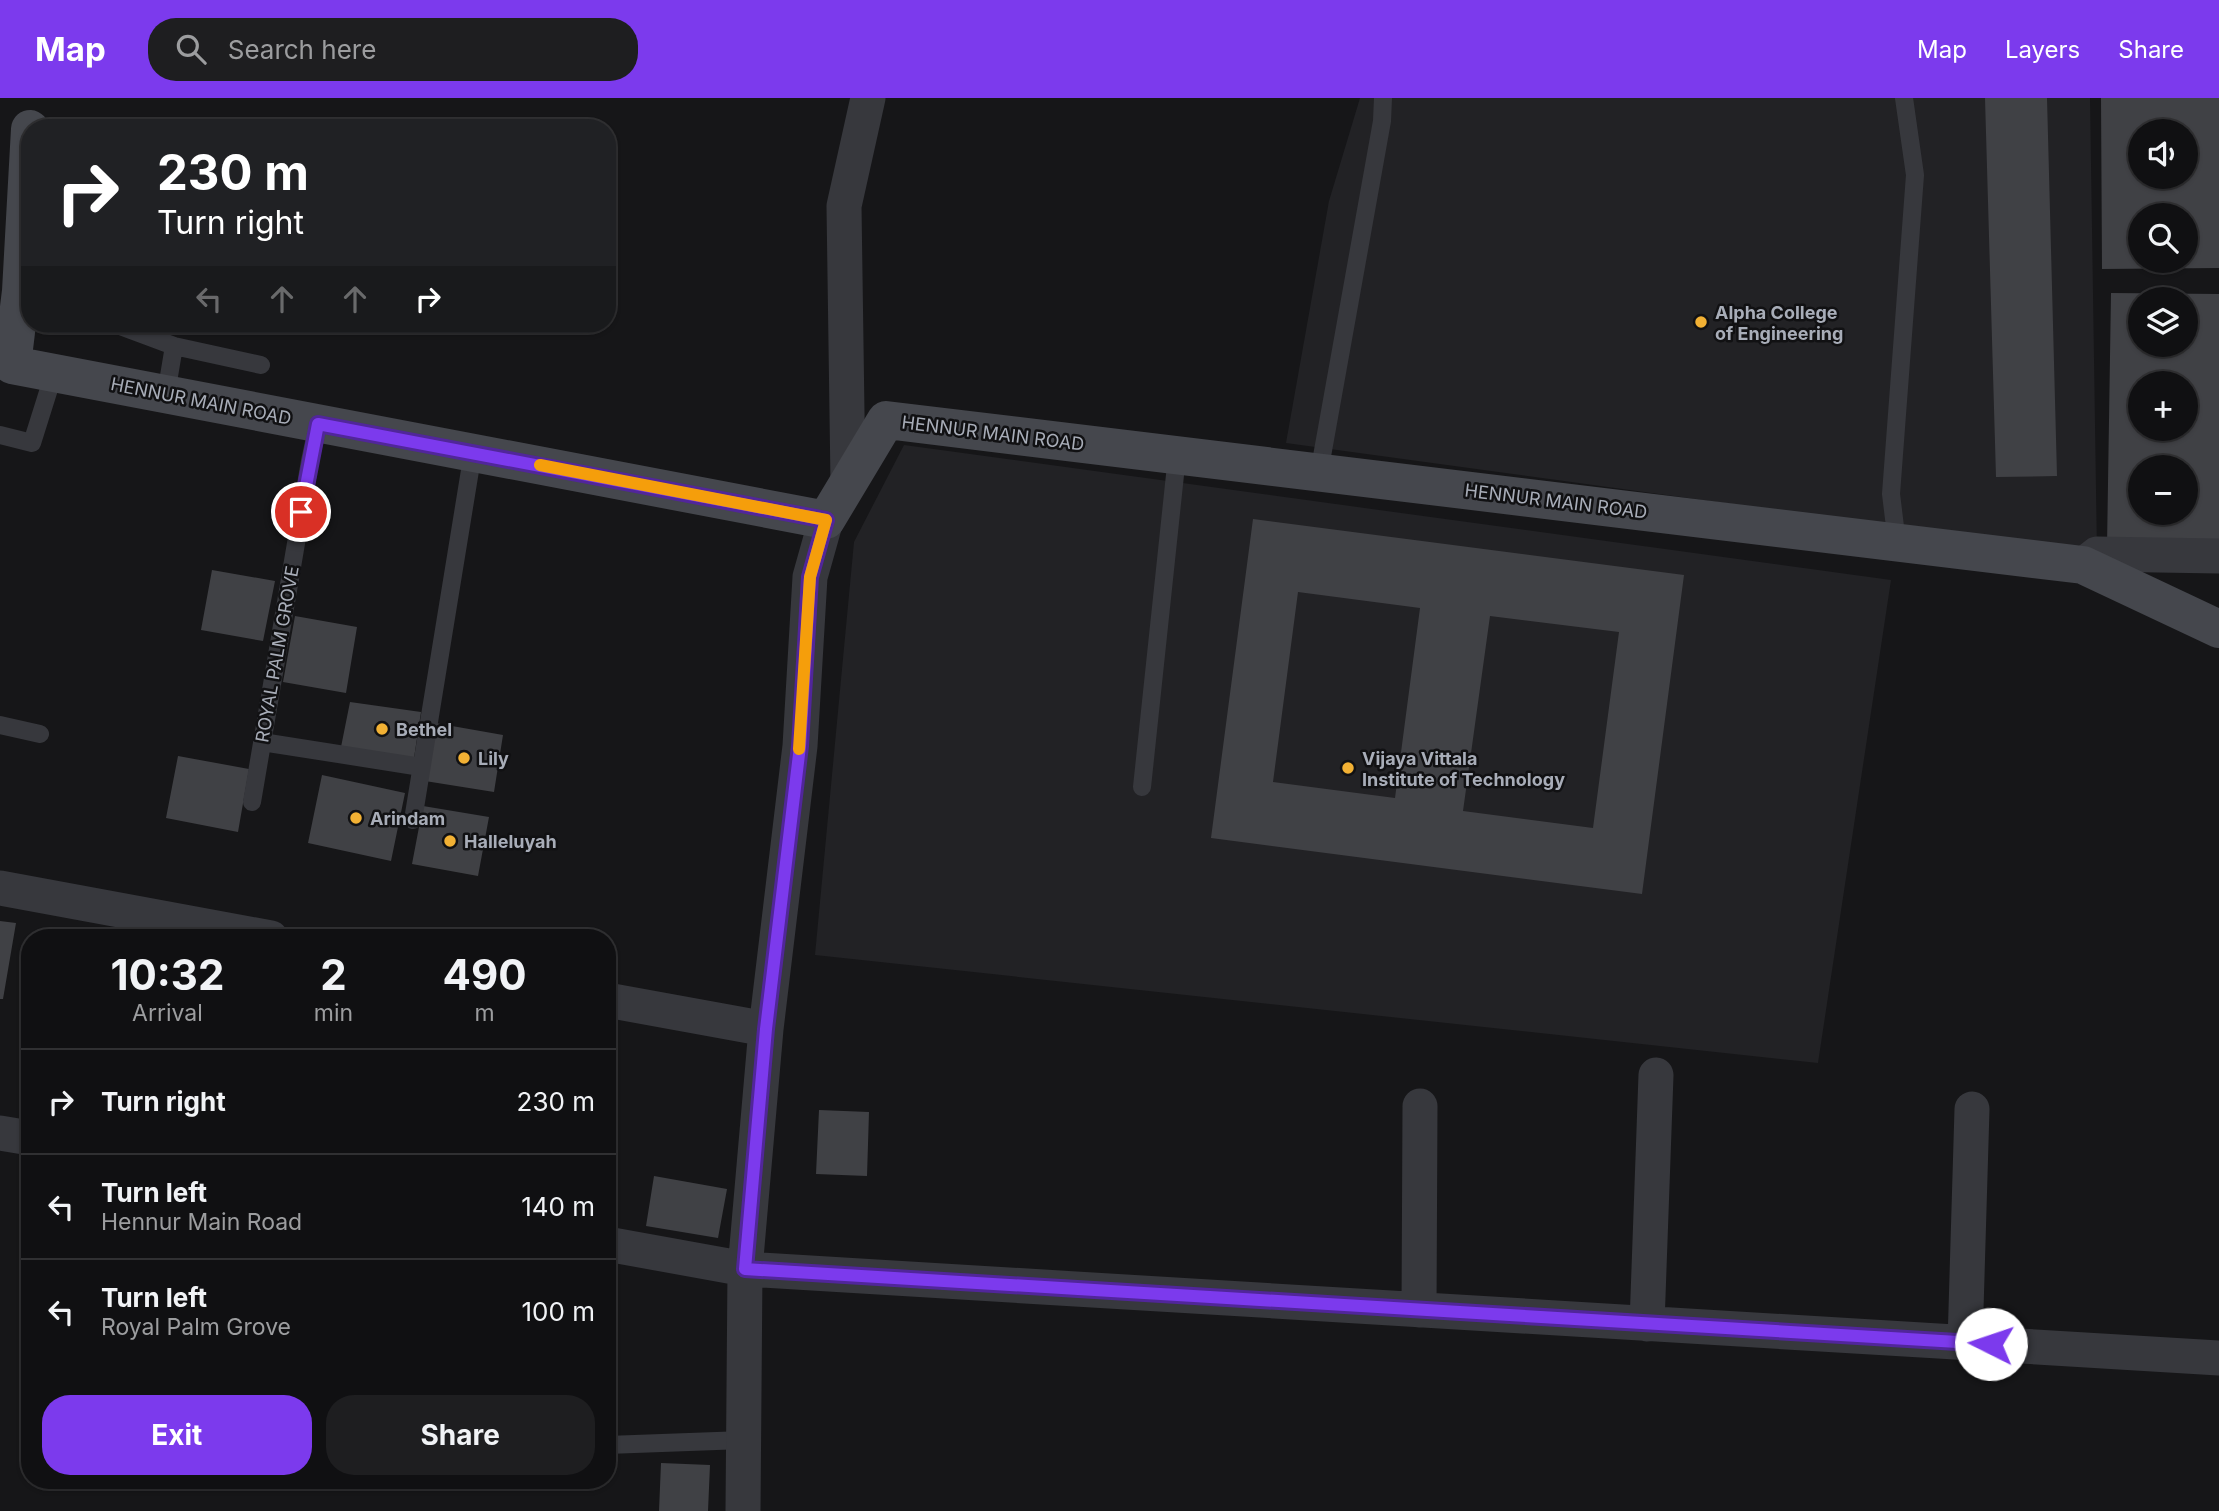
<!DOCTYPE html>
<html lang="en">
<head>
<meta charset="utf-8">
<style>
	:root { --surface:#101012; --page:#1e1e20; --text:#f1f3f6; --muted:#9c9d9f; --line:#303032; --accent:#7c3aed }
	body { margin:0; font-family:Inter,sans-serif; background:var(--page); color:var(--text); height:100vh; display:flex; flex-direction:column; font-size:26px; white-space:nowrap }
	* { box-sizing:border-box; margin:0 }
	p { font-size:23px; color:var(--muted) }
	.icon { flex:none; width:38px; height:38px; fill:none; stroke:currentColor; stroke-width:2; stroke-linecap:round; stroke-linejoin:round }
	.map { position:relative; flex:1; overflow:hidden }
	.side { position:absolute; left:21px; top:831px; width:595px; height:560px; display:flex; flex-direction:column; background:var(--surface); border-radius:28px; box-shadow:0 2px 5px #0004,0 0 0 2px var(--line) }
	.side>* { flex:none }
	.top-card { position:absolute; left:21px; top:21px; width:595px; height:214px; border-radius:28px; box-shadow:0 2px 5px #0004,0 0 0 2px var(--line); background:#202124; color:#fff; overflow:hidden }
	.controls { position:absolute; left:2128px; top:21px; display:grid; gap:14px }
	.controls a { display:grid; place-items:center; width:70px; height:70px; border-radius:50%; background:var(--surface); box-shadow:0 2px 5px #0004,0 0 0 2px var(--line); font-size:35px }
	.pin { position:absolute; display:grid; place-items:center; width:60px; height:60px; color:#fff; margin:-30px; border:4px solid #fff; border-radius:50%; box-shadow:0 2px 7px #0007 }
	.me { position:absolute; width:77px; margin:-38px; rotate:274deg; stroke-linejoin:round; filter:drop-shadow(0 0 5px #0008) }
	.turn { display:flex; align-items:center; gap:24px; height:147px; padding:0 21px; font-size:32px }
	.turn .icon { width:91px; height:91px; stroke-width:2.5 }
	.turn b { display:block; font-size:49px; line-height:60px }
	.lanes { display:flex; align-items:center; height:66px; padding:0 21px; background:#0003; justify-content:center; gap:35px; direction:ltr }
	.lanes .off { opacity:.35 }
	.eta { display:flex; justify-content:space-evenly; align-items:center; height:119px; text-align:center }
	.eta b { font-size:42px; font-weight:700; line-height:49px }
	.button { display:flex; gap:14px; margin-top:auto; padding:14px 21px }
	.button a { flex:1; height:80px; border-radius:28px; background:var(--accent); color:#fff; font-size:28px; font-weight:700; line-height:80px; text-align:center }
	.button a+a { background:var(--page); color:var(--text) }
	ul { padding:0; list-style:none }
	li { display:flex; align-items:center; gap:21px; height:105px; padding:0 21px; border-top:2px solid var(--line) }
	li div { flex:1 }
	li b { display:block; font-size:26px }
	li em { font-style:normal }
	header { display:flex; align-items:center; gap:42px; box-sizing:border-box; height:98px; padding:0 35px; background:var(--accent); color:#fff }
	header strong { font-size:33px }
	nav { display:flex; gap:38px; margin-inline-start:auto; font-size:24px }
	.search { width:490px; height:63px; background:var(--page); display:flex; align-items:center; gap:18px; box-sizing:border-box; padding:0 24px; border-radius:28px; color:var(--muted); font-size:26px }
	.map>svg:first-child { display:block }
	.built { fill:#222225 }
	.building { fill:#404145; fill-rule:evenodd }
	.lines { fill:none; stroke-linecap:round; stroke-linejoin:round }
	.lane { stroke:#37383d; stroke-width:18 }
	.street { stroke:#37383d; stroke-width:35 }
	.secondary { stroke:#45474d; stroke-width:38 }
	.route-casing { stroke:#51269a; stroke-width:18 }
	.route { stroke:#7c3aed; stroke-width:12 }
	.slow { stroke:#f59e0b; stroke-width:12 }
	.poi-dot { fill:#f2b134; stroke:#111113; stroke-width:2.5 }
	.labels { text-anchor:middle; dominant-baseline:central; stroke-width:5; stroke-linejoin:round; paint-order:stroke }
	.poi-label { font-size:18px; font-weight:bold; fill:#a8adb8; stroke:#111113; text-anchor:start }
	.street-label { font-size:18px; fill:#a8adb8; stroke:#111113 }
</style>
</head>
<body>
<header>
<strong>Map</strong>
<div class="search"><svg class="icon" aria-label="search" viewBox="0 0 24 24"><circle cx="10" cy="10" r="6"/><path d="M15 15l6 6"/></svg>Search here</div>
<nav><a>Map</a><a>Layers</a><a>Share</a></nav>
</header>
<div class="map">
<svg width="2219" height="1413" viewBox="0 0 2219 1413">
	<rect width="100%" height="100%" fill="#161618"/>
	<path class="built" d="M1360 0H2090L2097 456 1286 345 1329 103Z
		M904 347 1891 482 1818 965 815 857 854 444Z"/>
	<path class="building" d="M1985 0H2047L2057 378 1996 379Z
		M2101 0H2219V170L2102 171ZM2140 33H2186V79H2140ZM2140 117H2186V163H2140Z
		M2111 195 2219 196V450L2107 449ZM2140 201H2186V247H2140ZM2140 285H2186V331H2140ZM2140 369H2186V415H2140Z
		M1253 421 1684 477 1642 796 1211 740ZM1298 494 1420 510 1395 700 1273 684ZM1490 518 1619 534 1593 730 1463 713Z
		M212 472 275 483 263 543 201 532Z
		M295 518 357 529 346 595 283 584Z
		M350 604 421 614 414 660 341 649Z
		M435 625 503 637 494 694 425 683Z
		M178 658 249 671 238 734 166 720Z
		M322 677 405 695 391 763 308 745Z
		M423 708 489 719 478 778 412 766Z
		M0 823 16 825 3 901H0Z
		M819 1012 869 1014 867 1078 816 1076Z
		M654 1078 727 1091 718 1140 646 1128Z
		M661 1365 710 1367 708 1413H659Z"/>
	<g class="lines">
		<path class="lane" d="M115 226 174 248 166 296
			M174 248 261 267
			M0 337 32 345 54 275
			M1319 375 1382 23 1383 0
			M1897 445 1891 396 1915 77 1904 0
			M0 627 40 636
			M262 644 421 669
			M1142 689 1177 358
			M252 704 310 363 318 326
			M413 722 473 354
			M607 1347 744 1342"/>
		<path class="street" d="M848 384 844 108 868 0
			M2083 467 2097 456 2219 458
			M0 790 271 840
			M607 902 766 931
			M0 1035 30 1040
			M607 1146 745 1171 2219 1260
			M1419 1212 1420 1008
			M1647 1226 1656 977
			M1965 1245 1972 1011
			M743 1413 745 1171 766 931 800 648 810 479 826 422"/>
		<path class="secondary" d="M30 31 21 193 12 267 826 422 886 322 2083 467 2219 531"/>
	</g>
	<g class="lines">
		<defs>
			<path id="route" d="M301 414 318 326 826 422 810 479 800 648 766 931 745 1171 1991 1246"/>
		</defs>
		<use href="#route" class="route-casing"/>
		<use href="#route" class="route"/>
		<path class="slow" d="M540 367 826 422 810 479 799 651"/>
	</g>
	<g class="poi-dot">
		<circle cx="1701" cy="224" r="7"/>
		<circle cx="382" cy="631" r="7"/>
		<circle cx="464" cy="660" r="7"/>
		<circle cx="1348" cy="670" r="7"/>
		<circle cx="356" cy="720" r="7"/>
		<circle cx="450" cy="743" r="7"/>
	</g>
	<g class="labels">
		<g class="poi-label">
			<text x="1715" y="214">Alpha College<tspan x="1715" dy="21">of Engineering</tspan></text>
			<text x="396" y="631">Bethel</text>
			<text x="478" y="660">Lily</text>
			<text x="1362" y="660">Vijaya Vittala<tspan x="1362" dy="21">Institute of Technology</tspan></text>
			<text x="370" y="720">Arindam</text>
			<text x="464" y="743">Halleluyah</text>
		</g>
		<g class="street-label">
			<text transform="translate(201 303) rotate(11)">HENNUR MAIN ROAD</text>
			<text transform="translate(993 335) rotate(7)">HENNUR MAIN ROAD</text>
			<text transform="translate(1556 403) rotate(7)">HENNUR MAIN ROAD</text>
			<text transform="translate(277 556) rotate(-80)">ROYAL PALM GROVE</text>
		</g>
	</g>
</svg>
<div class="controls">
<a><svg class="icon" aria-label="sound" viewBox="0 0 24 24"><path d="M4 9h4l5-4v14l-5-4H4zM17 9q2 3 0 6"/></svg></a>
<a><svg class="icon" aria-label="search" viewBox="0 0 24 24"><circle cx="10" cy="10" r="6"/><path d="M15 15l6 6"/></svg></a>
<a><svg class="icon" aria-label="layers" viewBox="0 0 24 24"><path d="M12 4l9 5-9 5-9-5zM3 14l9 5 9-5"/></svg></a>
<a>+</a>
<a>−</a>
</div>
<div class="pin" style="left:301px;top:414px;background:#d93025"><svg class="icon" aria-label="arrive" viewBox="0 0 24 24"><path d="M6 21V4h12l-3 4 3 4H6"/></svg></div>
<svg class="me" style="left:1991px;top:1246px" viewBox="-20 -20 40 40"><circle r="19" fill="#fff"/><path d="M0-13L10 11 0 6-10 11z" fill="#7c3aed"/></svg>
<div class="top-card">
<div class="turn"><svg class="icon" aria-label="right" viewBox="0 0 24 24"><path d="M7 20v-9h11M14 6l5 5-5 5"/></svg><div><b>230 m</b>Turn right</div></div>
<div class="lanes"><svg class="icon off" aria-label="left" viewBox="0 0 24 24"><path d="M17 20v-9H6M10 6l-5 5 5 5"/></svg><svg class="icon off" aria-label="ahead" viewBox="0 0 24 24"><path d="M12 20V5M6 11l6-6 6 6"/></svg><svg class="icon off" aria-label="ahead" viewBox="0 0 24 24"><path d="M12 20V5M6 11l6-6 6 6"/></svg><svg class="icon" aria-label="right" viewBox="0 0 24 24"><path d="M7 20v-9h11M14 6l5 5-5 5"/></svg></div>
</div>
<section class="side">
<div class="eta">
<div><b>10:32</b><p>Arrival</p></div>
<div><b>2</b><p>min</p></div>
<div><b>490</b><p>m</p></div>
</div>
<ul>
<li><svg class="icon" aria-label="right" viewBox="0 0 24 24"><path d="M7 20v-9h11M14 6l5 5-5 5"/></svg><div><b>Turn right</b></div><em>230 m</em></li>
<li><svg class="icon" aria-label="left" viewBox="0 0 24 24"><path d="M17 20v-9H6M10 6l-5 5 5 5"/></svg><div><b>Turn left</b><p>Hennur Main Road</p></div><em>140 m</em></li>
<li><svg class="icon" aria-label="left" viewBox="0 0 24 24"><path d="M17 20v-9H6M10 6l-5 5 5 5"/></svg><div><b>Turn left</b><p>Royal Palm Grove</p></div><em>100 m</em></li>
</ul>
<div class="button"><a>Exit</a><a>Share</a></div>
</section>
</div>
</body>
</html>
